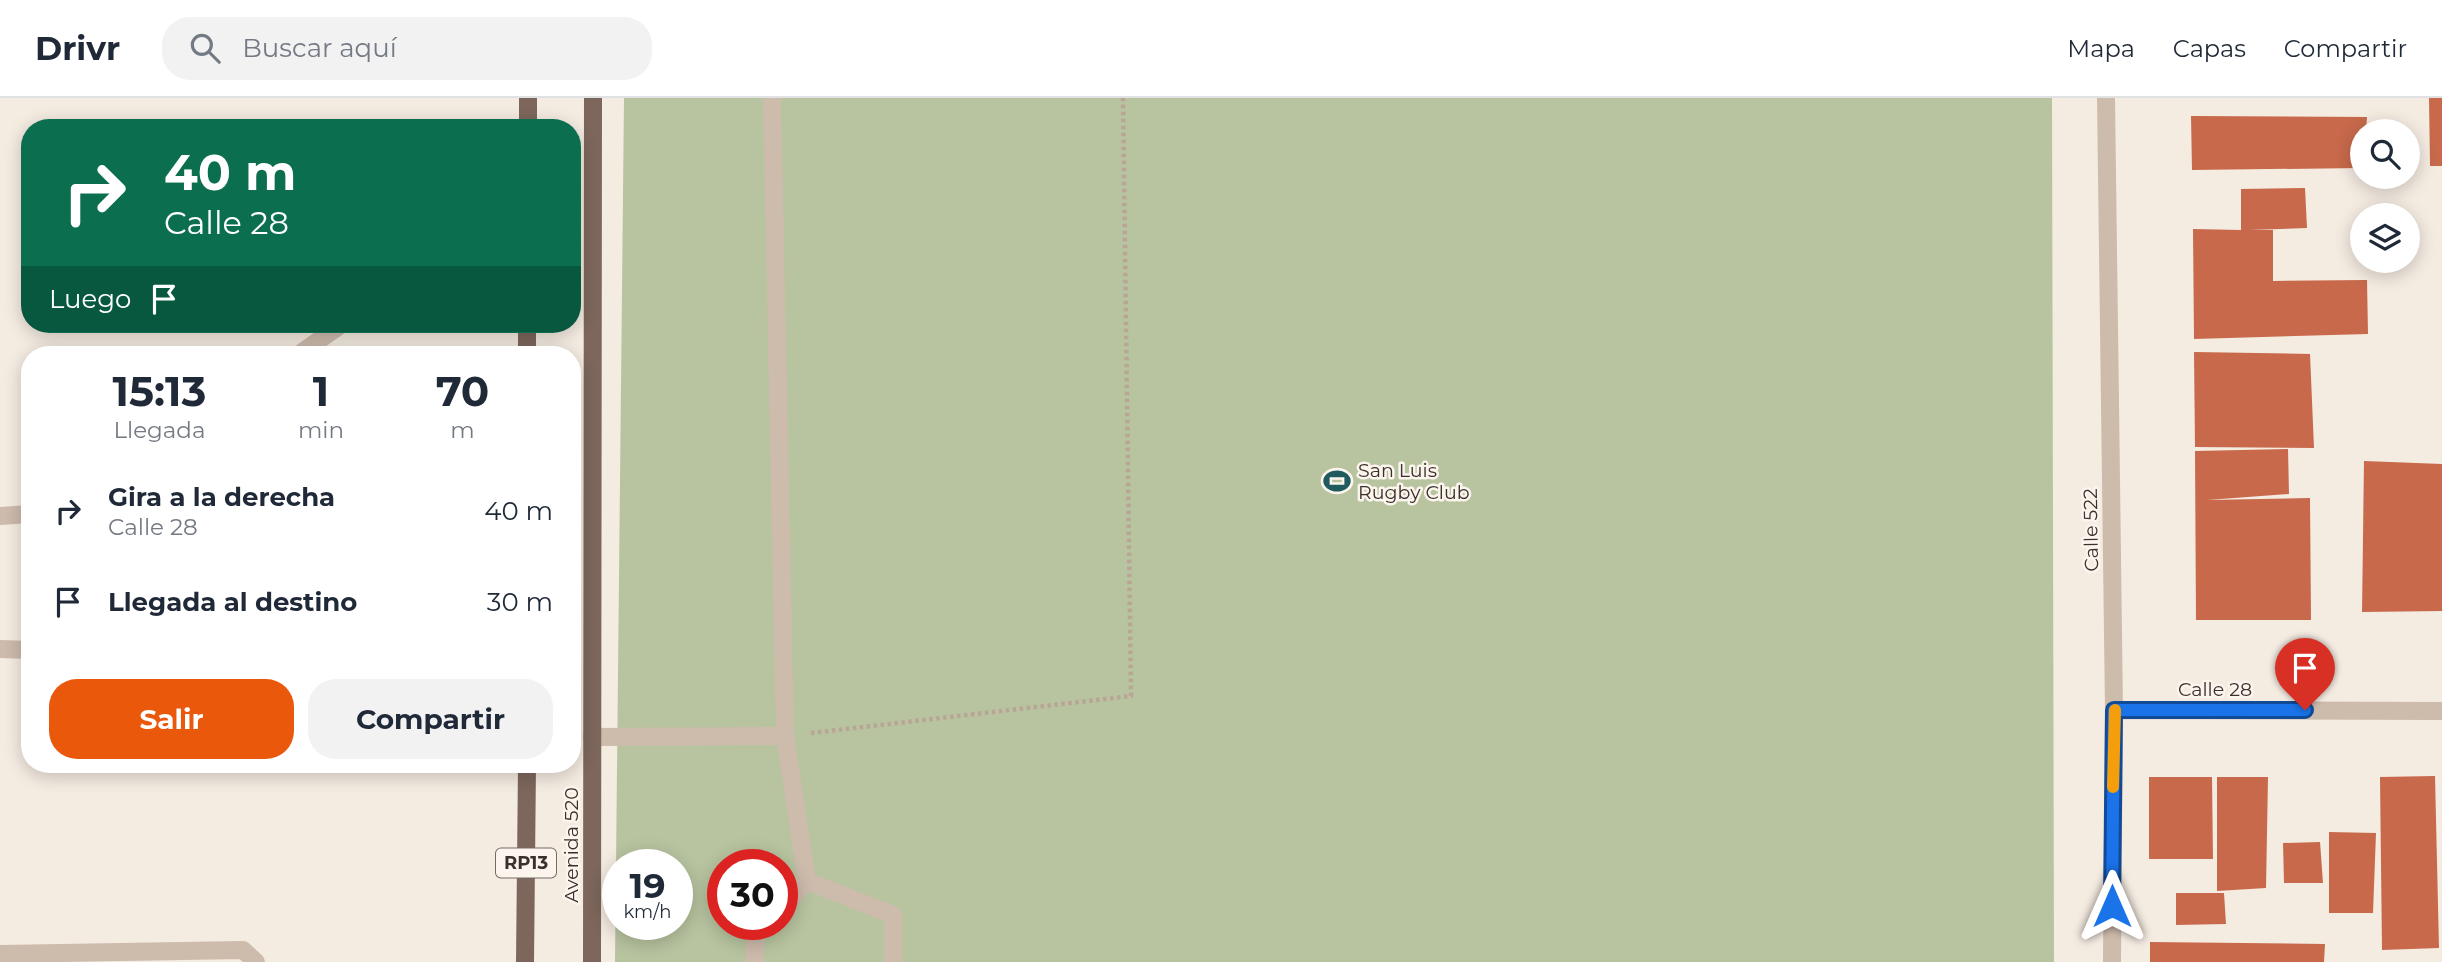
<!DOCTYPE html>
<html lang="es">
<head>
<meta charset="utf-8">
<style>
	:root { --surface:#fff; --page:#f2f2f3; --text:#1f2937; --muted:#747a83; --line:#e0e1e3; --accent:#ea580c }
	body { margin:0; font-family:Montserrat,sans-serif; background:var(--page); color:var(--text); height:100vh; display:flex; flex-direction:column; font-size:26px; white-space:nowrap }
	* { box-sizing:border-box; margin:0 }
	p { font-size:23px; color:var(--muted) }
	.icon { flex:none; width:38px; height:38px; fill:none; stroke:currentColor; stroke-width:2; stroke-linecap:round; stroke-linejoin:round }
	.map { position:relative; flex:1; overflow:hidden }
	.panel { position:absolute; left:21px; top:248px; width:560px; height:427px; display:flex; flex-direction:column; background:var(--surface); border-radius:28px; box-shadow:0 4px 18px #0003 }
	.panel>* { flex:none }
	.top-card { position:absolute; left:21px; top:21px; width:560px; height:214px; border-radius:28px; box-shadow:0 4px 18px #0003; background:#0b6e4f; color:#fff; overflow:hidden }
	.tools { position:absolute; left:2350px; top:21px; display:grid; gap:14px }
	.tools a { display:grid; place-items:center; width:70px; height:70px; border-radius:50%; background:var(--surface); box-shadow:0 4px 18px #0003; font-size:35px }
	.speed { position:absolute; left:602px; top:751px; display:flex; gap:14px; font-size:35px; font-weight:700; text-align:center }
	.speed>* { display:grid; place-content:center; width:91px; height:91px; border-radius:50%; background:var(--surface); box-shadow:0 4px 18px #0003; line-height:1 }
	.speed small { font-size:18px; font-weight:400 }
	.speed .limit { border:10px solid #d22; background:#fff; color:#111 }
	.pin { position:absolute; display:grid; place-items:center; width:60px; height:60px; color:#fff; margin:-72px -30px; border-radius:50% 50% 50% 0; rotate:-45deg; box-shadow:0 0 7px #0007 }
	.pin .icon { rotate:45deg }
	.me { position:absolute; width:77px; margin:-38px; rotate:0deg; stroke-linejoin:round; filter:drop-shadow(0 0 5px #0008) }
	.turn { display:flex; align-items:center; gap:24px; height:147px; padding:0 28px; font-size:32px }
	.turn .icon { width:91px; height:91px; stroke-width:2.5 }
	.turn b { display:block; font-size:49px; line-height:60px }
	.then { display:flex; align-items:center; height:66px; padding:0 28px; background:#0003; gap:14px; font-size:26px }
	.eta { display:flex; justify-content:space-evenly; align-items:center; height:119px; text-align:center }
	.eta b { font-size:42px; font-weight:700; line-height:49px }
	.action { display:flex; gap:14px; margin-top:auto; padding:14px 28px }
	.action a { flex:1; height:80px; border-radius:28px; background:var(--accent); color:#fff; font-size:28px; font-weight:700; line-height:80px; text-align:center }
	.action a+a { background:var(--page); color:var(--text) }
	ul { padding:0; list-style:none }
	li { display:flex; align-items:center; gap:21px; height:91px; padding:0 28px }
	li div { flex:1 }
	li b { display:block; font-size:26px }
	li em { font-style:normal }
	header { display:flex; align-items:center; gap:42px; box-sizing:border-box; height:98px; padding:0 35px; background:var(--surface); border-bottom:2px solid var(--line) }
	header strong { font-size:33px }
	nav { display:flex; gap:38px; margin-inline-start:auto; font-size:24px }
	.search { width:490px; height:63px; background:var(--page); display:flex; align-items:center; gap:18px; box-sizing:border-box; padding:0 24px; border-radius:28px; color:var(--muted); font-size:26px }
	.map>svg:first-child { display:block }
	.green { fill:#b8c4a0; fill-rule:evenodd }
	.building { fill:#c8694b }
	.lines { fill:none; stroke-linecap:round; stroke-linejoin:round }
	.path { stroke:#b9a596; stroke-width:4.5; stroke-dasharray:3.5 3.5; stroke-linecap:butt }
	.lane { stroke:#cdbbac; stroke-width:18 }
	.street { stroke:#cdbbac; stroke-width:18 }
	.primary { stroke:#7d675c; stroke-width:18 }
	.route-casing { stroke:#114b97; stroke-width:18 }
	.route { stroke:#1a73e8; stroke-width:12 }
	.slow { stroke:#f59e0b; stroke-width:12 }
	.labels { text-anchor:middle; dominant-baseline:central; stroke-width:5; stroke-linejoin:round; paint-order:stroke }
	.shield { fill:#fbf5ee; stroke:#756b66; stroke-width:2 }
	.shield-label { font-size:18px; font-weight:bold; fill:#3b302b }
	.poi-label { font-size:19px; fill:#3b302b; stroke:#fbf5ee; text-anchor:start }
	.street-label { font-size:19px; fill:#3b302b; stroke:#fbf5ee }
</style>
</head>
<body>
<header>
<strong>Drivr</strong>
<div class="search"><svg class="icon" aria-label="search" viewBox="0 0 24 24"><circle cx="10" cy="10" r="6"/><path d="M15 15l6 6"/></svg>Buscar aquí</div>
<nav><a>Mapa</a><a>Capas</a><a>Compartir</a></nav>
</header>
<div class="map">
<svg width="2442" height="864" viewBox="0 0 2442 864">
	<rect width="100%" height="100%" fill="#f4ebe1"/>
	<path class="green" d="M624 0H2052L2054 864H615ZM618 766H677V826H618ZM723 766H782V826H723Z"/>
	<path class="building" d="M2429 0H2442V68H2430Z
		M2191 18 2367 19 2366 33H2362V70L2192 72Z
		M2305 90 2307 130 2249 132H2273V183L2367 182 2368 236 2194 241 2193 131 2241 132V91Z
		M2194 254 2310 256 2314 350 2195 349Z
		M2288 351 2289 396 2207 402 2310 400 2311 522H2196L2195 353Z
		M2364 363 2442 366V513L2362 514Z
		M2435 678 2439 850 2382 852 2380 679Z
		M2149 679H2212L2213 761H2149Z
		M2217 679H2268L2266 790 2217 793Z
		M2329 734 2376 735 2373 815H2329Z
		M2320 744 2323 785H2284L2283 745Z
		M2176 795H2224L2226 826 2176 827Z
		M2150 844 2325 846 2324 864H2150Z"/>
	<g class="lines">
		<path class="path" d="M811 635 1131 598 1123 0"/>
		<path class="lane" d="M772 0 785 638
			M298 257 342 226
			M0 418 30 416
			M0 551 30 552
			M592 639 785 638 807 783 782 809
			M807 783 893 817V864
			M0 856 243 852 256 864
			M755 864V836L765 826"/>
		<path class="street" d="M2106 0 2114 612 2112 864
			M2114 612 2442 613"/>
		<path class="primary" d="M528 30V0
			M527 257V226
			M525 864 527 667
			M592 864 593 0"/>
	</g>
	<g class="lines">
		<defs>
			<path id="route" d="M2112 808 2114 612H2305"/>
		</defs>
		<use href="#route" class="route-casing"/>
		<use href="#route" class="route"/>
		<path class="slow" d="M2113 689 2115 612"/>
	</g>
	<defs>
		<symbol id="stadium-bare" viewBox="-9 -9 18 18"><path d="M0-5a6.5 5 0 1 0 0 10a6.5 5 0 1 0 0-10ZM-3.5-1.8h7v3.6h-7Z" fill="#1f5a5e" stroke="#fbf5ee" stroke-width="2.5" paint-order="stroke"/></symbol>
	</defs>
	<g fill-rule="evenodd">
		<use href="#stadium-bare" x="1318" y="364" width="38" height="38"/>
	</g>
	<g class="labels">
		<rect class="shield" x="496" y="750.5" width="60" height="29" rx="5"/>
		<g class="shield-label">
			<text x="526" y="765">RP13</text>
		</g>
		<g class="poi-label">
			<text x="1358" y="372">San Luis<tspan x="1358" dy="22">Rugby Club</tspan></text>
		</g>
		<g class="street-label">
			<text transform="translate(2091 432) rotate(-91)">Calle 522</text>
			<text x="2215" y="591">Calle 28</text>
			<text transform="translate(571 747) rotate(-90)">Avenida 520</text>
		</g>
	</g>
</svg>
<div class="tools">
<a><svg class="icon" aria-label="search" viewBox="0 0 24 24"><circle cx="10" cy="10" r="6"/><path d="M15 15l6 6"/></svg></a>
<a><svg class="icon" aria-label="layers" viewBox="0 0 24 24"><path d="M12 4l9 5-9 5-9-5zM3 14l9 5 9-5"/></svg></a>
</div>
<div class="speed"><div>19<small>km/h</small></div><div class="limit">30</div></div>
<div class="pin" style="left:2305px;top:612px;background:#d93025"><svg class="icon" aria-label="arrive" viewBox="0 0 24 24"><path d="M6 21V4h12l-3 4 3 4H6"/></svg></div>
<svg class="me" style="left:2112px;top:808px" viewBox="-20 -20 40 40"><path d="M0-17L14 15 0 8-14 15z" fill="#1a73e8" stroke="#fff" stroke-width="4"/></svg>
<div class="top-card">
<div class="turn"><svg class="icon" aria-label="right" viewBox="0 0 24 24"><path d="M7 20v-9h11M14 6l5 5-5 5"/></svg><div><b>40 m</b>Calle 28</div></div>
<div class="then">Luego<svg class="icon" aria-label="arrive" viewBox="0 0 24 24"><path d="M6 21V4h12l-3 4 3 4H6"/></svg></div>
</div>
<section class="panel">
<div class="eta">
<div><b>15:13</b><p>Llegada</p></div>
<div><b>1</b><p>min</p></div>
<div><b>70</b><p>m</p></div>
</div>
<ul>
<li><svg class="icon" aria-label="right" viewBox="0 0 24 24"><path d="M7 20v-9h11M14 6l5 5-5 5"/></svg><div><b>Gira a la derecha</b><p>Calle 28</p></div><em>40 m</em></li>
<li><svg class="icon" aria-label="arrive" viewBox="0 0 24 24"><path d="M6 21V4h12l-3 4 3 4H6"/></svg><div><b>Llegada al destino</b></div><em>30 m</em></li>
</ul>
<div class="action"><a>Salir</a><a>Compartir</a></div>
</section>
</div>
</body>
</html>
